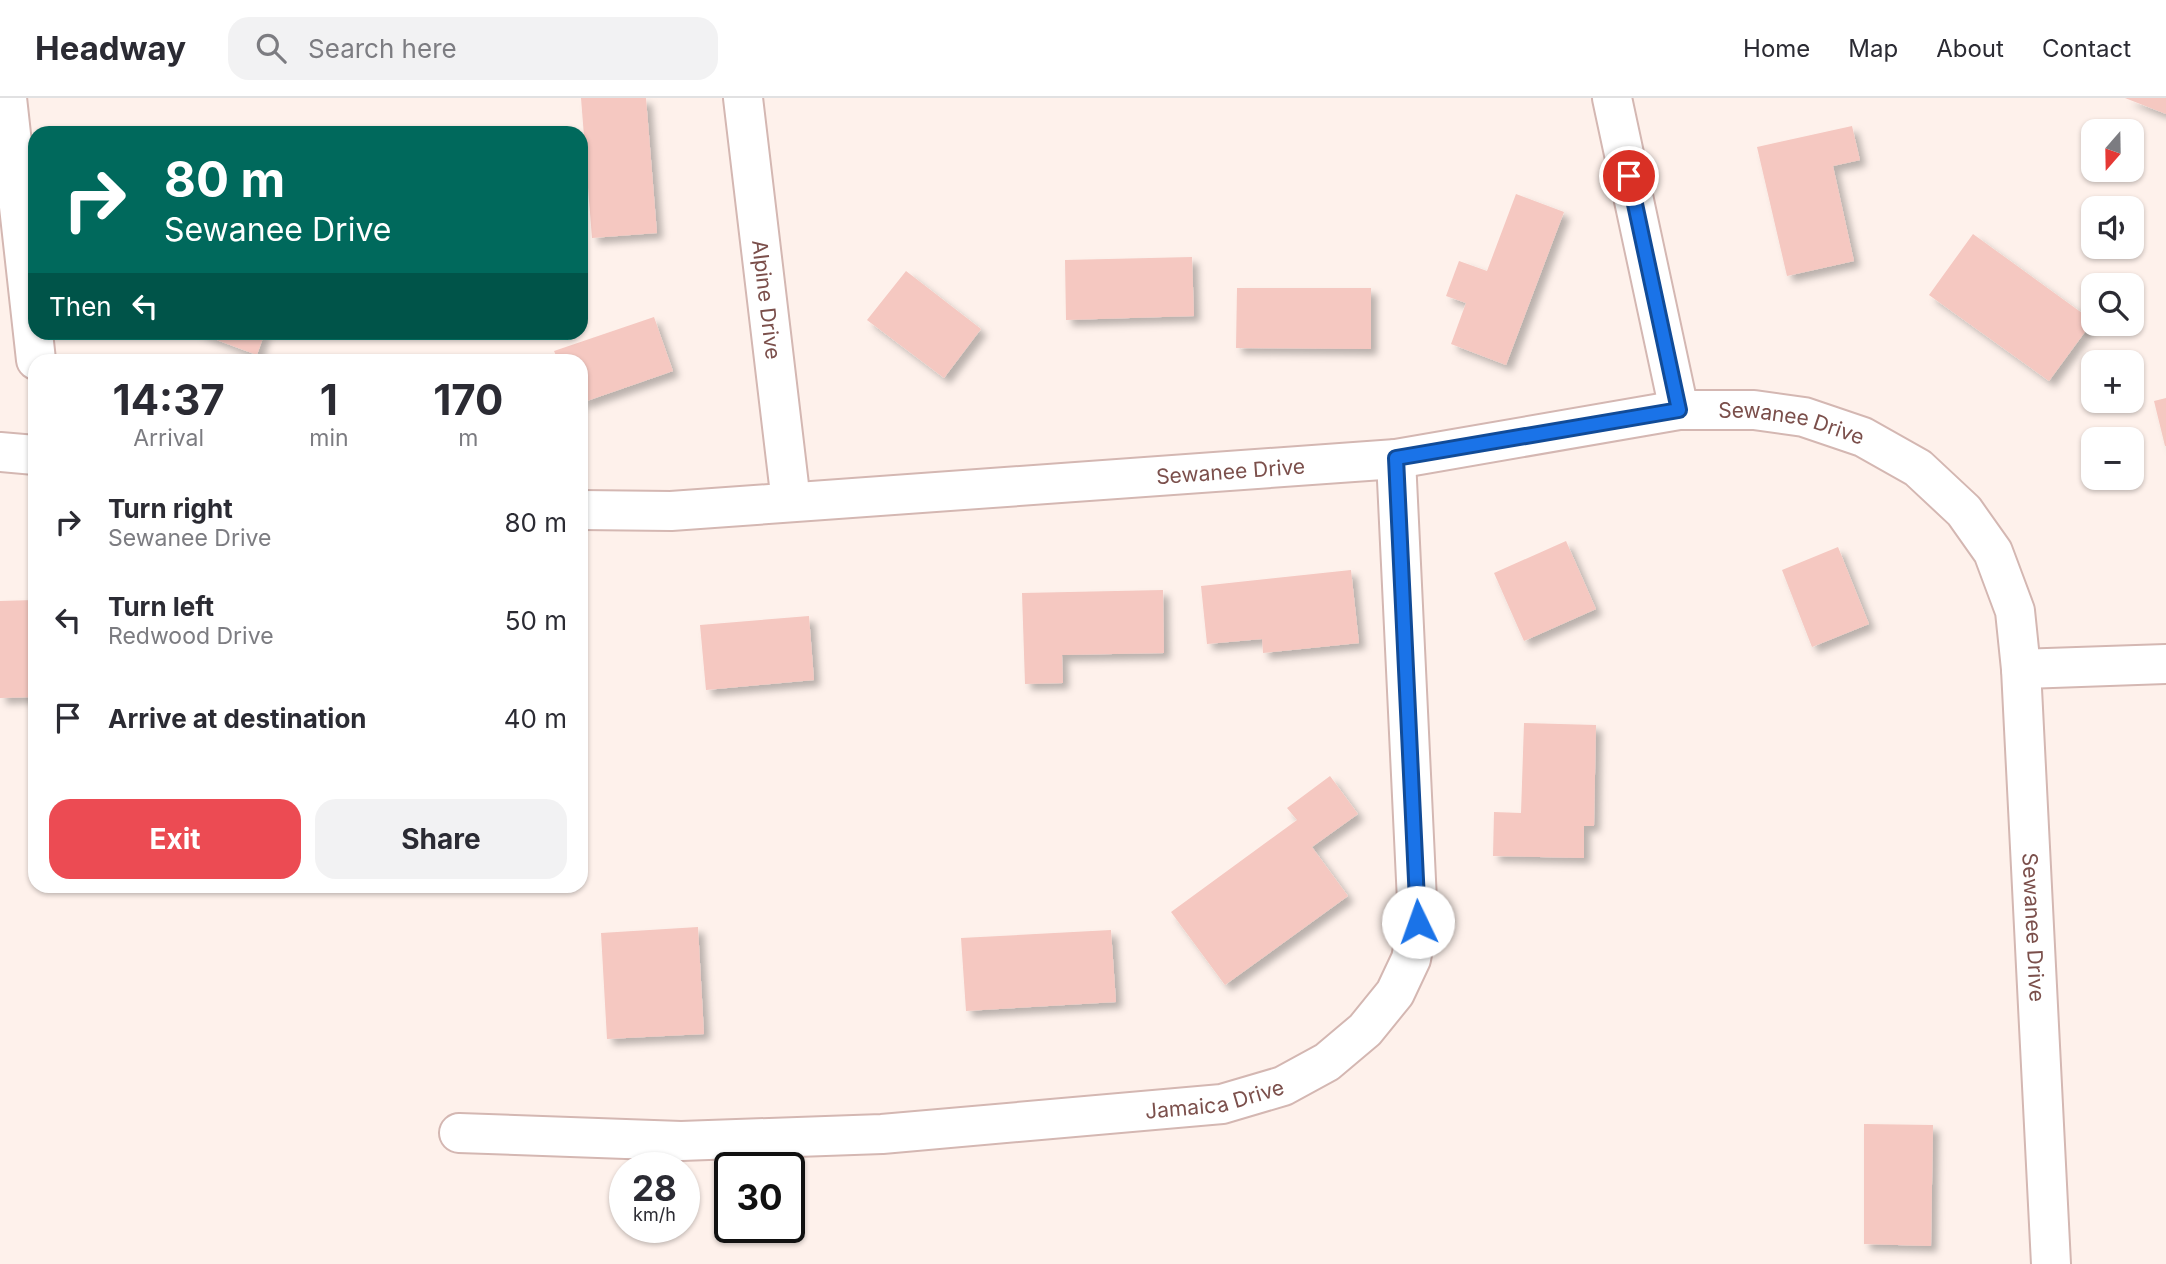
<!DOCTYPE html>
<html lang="en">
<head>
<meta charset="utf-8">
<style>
	:root { --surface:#fff; --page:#f2f2f3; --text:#2b2b33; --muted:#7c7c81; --line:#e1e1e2; --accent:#ec4b53 }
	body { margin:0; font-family:Inter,sans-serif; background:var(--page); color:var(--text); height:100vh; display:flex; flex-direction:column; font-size:26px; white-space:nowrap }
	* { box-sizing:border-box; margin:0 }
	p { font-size:23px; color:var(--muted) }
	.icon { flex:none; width:38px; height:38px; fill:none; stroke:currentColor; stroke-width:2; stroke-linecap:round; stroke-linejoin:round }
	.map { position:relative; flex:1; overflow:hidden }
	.side { position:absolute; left:28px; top:256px; width:560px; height:539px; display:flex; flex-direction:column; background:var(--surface); border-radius:21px; box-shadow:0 2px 5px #0004 }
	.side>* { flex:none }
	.guide { position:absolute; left:28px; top:28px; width:560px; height:214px; border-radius:21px; box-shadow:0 2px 5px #0004; background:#00695c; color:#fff; overflow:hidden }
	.needle { width:46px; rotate:200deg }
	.tools { position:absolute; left:2081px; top:21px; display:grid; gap:14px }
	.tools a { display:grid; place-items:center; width:63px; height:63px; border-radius:14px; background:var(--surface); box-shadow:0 2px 5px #0004; font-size:35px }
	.speed { position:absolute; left:609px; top:1054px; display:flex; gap:14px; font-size:35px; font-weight:700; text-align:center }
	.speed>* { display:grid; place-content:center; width:91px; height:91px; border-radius:50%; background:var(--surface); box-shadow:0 2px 5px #0004; line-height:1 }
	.speed small { font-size:18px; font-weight:400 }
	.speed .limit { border:4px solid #111; border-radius:10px; background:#fff; color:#111 }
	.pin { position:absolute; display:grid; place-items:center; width:60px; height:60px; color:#fff; margin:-30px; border:4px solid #fff; border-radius:50%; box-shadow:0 2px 7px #0007 }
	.me { position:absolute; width:77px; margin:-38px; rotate:357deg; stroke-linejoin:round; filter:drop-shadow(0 0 5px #0008) }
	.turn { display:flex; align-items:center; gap:24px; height:147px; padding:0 21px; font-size:32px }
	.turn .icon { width:91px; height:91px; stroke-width:2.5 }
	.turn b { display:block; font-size:49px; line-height:60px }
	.then { display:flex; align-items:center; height:66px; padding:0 21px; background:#0003; gap:14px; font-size:26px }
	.eta { display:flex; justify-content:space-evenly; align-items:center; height:119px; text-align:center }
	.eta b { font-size:42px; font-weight:700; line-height:49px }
	.primary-button { display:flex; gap:14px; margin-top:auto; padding:14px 21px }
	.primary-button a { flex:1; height:80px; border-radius:21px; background:var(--accent); color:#fff; font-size:28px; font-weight:700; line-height:80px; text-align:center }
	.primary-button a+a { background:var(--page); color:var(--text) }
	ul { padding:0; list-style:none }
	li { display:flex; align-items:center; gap:21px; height:98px; padding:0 21px }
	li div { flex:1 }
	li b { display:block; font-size:26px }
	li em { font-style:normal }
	header { display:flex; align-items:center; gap:42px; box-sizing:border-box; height:98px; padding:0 35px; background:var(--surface); border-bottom:2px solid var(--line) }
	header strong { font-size:33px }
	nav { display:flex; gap:38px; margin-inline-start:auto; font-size:24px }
	.search { width:490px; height:63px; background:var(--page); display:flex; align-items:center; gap:18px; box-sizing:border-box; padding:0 24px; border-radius:21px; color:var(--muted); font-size:26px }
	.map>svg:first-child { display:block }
	.building { fill:#f5c8c1; filter:url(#shadow) }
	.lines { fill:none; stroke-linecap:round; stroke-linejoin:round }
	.minor-casing { stroke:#d4b7b2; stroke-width:42 }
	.minor { stroke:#fff; stroke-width:38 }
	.route-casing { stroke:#114b97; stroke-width:18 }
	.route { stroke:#1a73e8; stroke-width:12 }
	.labels { text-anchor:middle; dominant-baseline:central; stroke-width:6; stroke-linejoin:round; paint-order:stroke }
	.street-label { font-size:21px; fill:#7b4f4b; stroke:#fff7f3 }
</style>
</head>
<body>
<header>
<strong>Headway</strong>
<div class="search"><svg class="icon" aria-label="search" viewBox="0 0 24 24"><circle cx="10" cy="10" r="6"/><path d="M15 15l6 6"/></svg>Search here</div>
<nav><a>Home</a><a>Map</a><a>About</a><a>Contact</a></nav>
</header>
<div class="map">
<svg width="2166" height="1166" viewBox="0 0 2166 1166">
	<defs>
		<filter id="shadow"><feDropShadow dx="6" dy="6" stdDeviation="3.5" flood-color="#0004"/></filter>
	</defs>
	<rect width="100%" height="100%" fill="#fef1eb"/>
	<path class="building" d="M581 0H646L657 135 592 140Z
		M2125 0H2166V16Z
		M1852 28 1860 62 1833 68 1854 163 1787 178 1757 49Z
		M1516 96 1564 114 1506 267 1451 246 1466 205 1446 198 1459 163 1487 173Z
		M1973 136 2093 223 2049 283 1929 197Z
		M1192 159 1194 218 1066 222 1065 162Z
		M906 173 981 231 944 280 867 222Z
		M1237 190H1371V251L1236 250Z
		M654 219 673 273 581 305V262H558L554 253Z
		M195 234H265L257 257Z
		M2166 300V348H2165L2154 303Z
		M1566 443 1596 511 1524 543 1494 475Z
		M1838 449 1869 526 1812 549 1782 472Z
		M1351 472 1359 545 1263 555 1262 541 1207 546 1201 488Z
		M1163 492 1164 555 1062 557 1063 585 1025 586 1022 495Z
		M35 502V599L0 600V503Z
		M809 518 814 582 706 592 700 527Z
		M1524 625 1596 627 1594 728H1584V760L1493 758 1494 714 1521 715Z
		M1330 678 1358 716 1312 749 1348 798 1225 887 1171 814 1297 722 1287 710Z
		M698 829 704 936 607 941 601 835Z
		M1111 832 1116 904 966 913 961 840Z
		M1864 1026 1933 1027 1931 1148 1864 1146Z"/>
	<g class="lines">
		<defs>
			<g id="minor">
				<path d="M7 0 36 262"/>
				<path id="s1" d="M743 0 791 404"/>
				<path d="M1612 0 1679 312"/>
				<path d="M0 354 35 357"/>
				<path id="s2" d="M581 412 671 413 1396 361 1679 312H1754L1804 319 1863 339 1918 370 1964 413 1993 454 2015 513 2021 571 2051 1166"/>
				<path d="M2021 571 2166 566"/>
				<path id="s3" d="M459 1035 681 1043 882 1036 1222 1006 1283 988 1327 964 1365 932 1395 895 1411 861 1418 824 1396 361"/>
			</g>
		</defs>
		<use href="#minor" class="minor-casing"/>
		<use href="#minor" class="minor"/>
	</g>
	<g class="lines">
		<defs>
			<path id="route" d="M1418 824 1396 360 1679 312 1629 78"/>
		</defs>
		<use href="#route" class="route-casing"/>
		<use href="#route" class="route"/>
	</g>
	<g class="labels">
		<g class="street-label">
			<text stroke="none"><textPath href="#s1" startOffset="203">Alpine Drive</textPath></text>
			<text stroke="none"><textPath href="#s2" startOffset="1218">Sewanee Drive</textPath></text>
			<text stroke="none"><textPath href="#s2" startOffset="651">Sewanee Drive</textPath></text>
			<text stroke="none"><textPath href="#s2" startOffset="1848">Sewanee Drive</textPath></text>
			<text stroke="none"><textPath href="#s3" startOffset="758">Jamaica Drive</textPath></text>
		</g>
	</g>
</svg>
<div class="tools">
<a><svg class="needle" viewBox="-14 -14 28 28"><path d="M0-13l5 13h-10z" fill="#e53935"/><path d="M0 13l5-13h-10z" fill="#7c7c81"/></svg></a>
<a><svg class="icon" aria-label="sound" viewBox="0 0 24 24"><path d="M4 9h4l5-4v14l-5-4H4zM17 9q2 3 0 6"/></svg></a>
<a><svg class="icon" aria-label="search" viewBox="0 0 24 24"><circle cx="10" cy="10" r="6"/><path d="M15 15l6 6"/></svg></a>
<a>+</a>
<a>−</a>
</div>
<div class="speed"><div>28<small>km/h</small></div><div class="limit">30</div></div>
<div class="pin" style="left:1629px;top:78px;background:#d93025"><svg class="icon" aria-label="arrive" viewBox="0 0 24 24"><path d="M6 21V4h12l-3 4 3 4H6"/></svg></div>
<svg class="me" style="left:1418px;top:824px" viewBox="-20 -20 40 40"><circle r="19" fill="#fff"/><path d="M0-13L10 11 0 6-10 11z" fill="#1a73e8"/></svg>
<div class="guide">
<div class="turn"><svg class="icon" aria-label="right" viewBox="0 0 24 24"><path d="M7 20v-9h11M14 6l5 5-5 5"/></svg><div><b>80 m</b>Sewanee Drive</div></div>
<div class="then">Then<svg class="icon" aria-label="left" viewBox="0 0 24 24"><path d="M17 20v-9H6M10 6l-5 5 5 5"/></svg></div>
</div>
<section class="side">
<div class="eta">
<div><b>14:37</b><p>Arrival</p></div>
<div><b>1</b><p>min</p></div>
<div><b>170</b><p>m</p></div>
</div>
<ul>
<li><svg class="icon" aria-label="right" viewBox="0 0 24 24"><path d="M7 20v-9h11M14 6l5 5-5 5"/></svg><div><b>Turn right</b><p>Sewanee Drive</p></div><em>80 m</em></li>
<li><svg class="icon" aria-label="left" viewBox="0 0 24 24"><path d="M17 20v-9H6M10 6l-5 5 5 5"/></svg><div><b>Turn left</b><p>Redwood Drive</p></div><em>50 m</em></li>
<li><svg class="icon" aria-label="arrive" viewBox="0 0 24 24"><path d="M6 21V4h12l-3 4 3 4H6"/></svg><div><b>Arrive at destination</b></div><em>40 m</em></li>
</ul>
<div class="primary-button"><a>Exit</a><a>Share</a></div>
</section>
</div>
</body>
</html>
